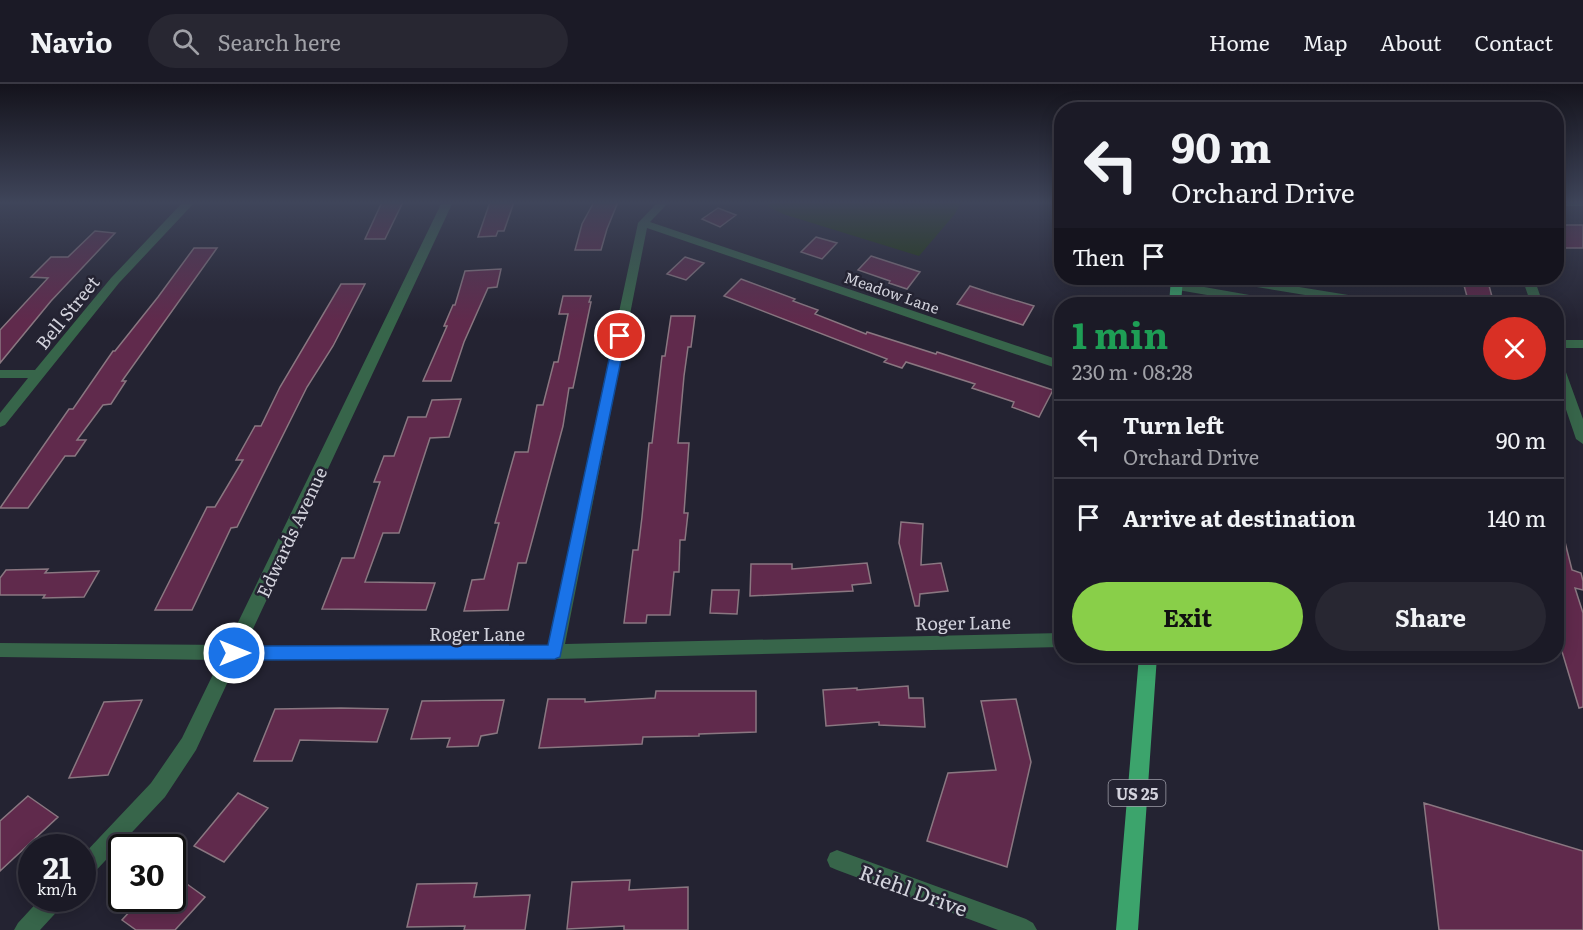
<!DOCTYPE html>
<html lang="en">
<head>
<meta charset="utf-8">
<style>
	:root { --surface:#1b1a26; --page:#282732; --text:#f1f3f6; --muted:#a0a1a7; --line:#393843; --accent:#89cf49 }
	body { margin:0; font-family:Literata,serif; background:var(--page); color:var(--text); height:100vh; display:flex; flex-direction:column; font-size:22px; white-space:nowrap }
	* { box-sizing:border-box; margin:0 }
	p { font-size:20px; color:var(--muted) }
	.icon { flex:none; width:33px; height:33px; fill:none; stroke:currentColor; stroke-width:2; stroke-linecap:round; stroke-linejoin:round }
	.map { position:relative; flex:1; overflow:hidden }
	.details { position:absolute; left:1054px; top:213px; width:510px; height:366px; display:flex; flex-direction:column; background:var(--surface); border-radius:24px; box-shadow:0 3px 15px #0003,0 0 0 2px var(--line) }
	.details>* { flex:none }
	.hud { position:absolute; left:1054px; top:18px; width:510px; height:183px; border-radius:24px; box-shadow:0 3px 15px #0003,0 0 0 2px var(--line); background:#1b1a26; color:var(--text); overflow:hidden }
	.speed { position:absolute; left:18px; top:750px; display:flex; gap:12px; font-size:30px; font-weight:700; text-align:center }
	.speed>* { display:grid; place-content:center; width:78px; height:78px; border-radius:50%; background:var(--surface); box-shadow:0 3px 15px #0003,0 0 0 2px var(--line); line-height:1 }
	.speed small { font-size:15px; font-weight:400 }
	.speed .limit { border:3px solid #111; border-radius:9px; background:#fff; color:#111 }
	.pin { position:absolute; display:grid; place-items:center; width:51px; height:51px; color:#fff; margin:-26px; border:3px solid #fff; border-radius:50%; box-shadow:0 2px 6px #0007 }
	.me { position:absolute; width:66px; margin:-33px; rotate:90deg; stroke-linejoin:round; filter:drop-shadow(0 0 4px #0008) }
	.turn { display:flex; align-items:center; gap:21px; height:126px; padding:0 18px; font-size:27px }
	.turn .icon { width:78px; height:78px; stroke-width:2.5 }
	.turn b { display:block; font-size:42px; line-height:51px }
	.then { display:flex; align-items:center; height:57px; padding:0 18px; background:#0003; gap:12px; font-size:22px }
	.round { display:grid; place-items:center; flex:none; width:63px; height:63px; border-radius:32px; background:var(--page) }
	.summary { display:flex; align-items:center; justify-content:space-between; height:102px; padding:0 18px }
	h1 { font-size:36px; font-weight:700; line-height:45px; color:#1e9e55 }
	.cta { display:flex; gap:12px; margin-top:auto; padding:12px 18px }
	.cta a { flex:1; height:69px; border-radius:36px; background:var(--accent); color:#111; font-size:24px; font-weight:700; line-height:69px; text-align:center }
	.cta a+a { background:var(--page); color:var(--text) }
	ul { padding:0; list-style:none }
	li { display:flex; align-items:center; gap:18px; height:78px; padding:0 18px; border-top:2px solid var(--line) }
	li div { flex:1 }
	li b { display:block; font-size:22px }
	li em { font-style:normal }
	header { display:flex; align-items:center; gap:36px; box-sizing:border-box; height:84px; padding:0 30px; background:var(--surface); border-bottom:2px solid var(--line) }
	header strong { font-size:28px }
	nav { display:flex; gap:33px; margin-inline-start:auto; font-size:21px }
	.search { width:420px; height:54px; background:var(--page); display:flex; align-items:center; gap:15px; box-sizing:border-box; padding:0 21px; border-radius:33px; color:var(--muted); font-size:22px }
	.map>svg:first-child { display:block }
	.green { fill:#1e380b }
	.building { fill:#602a4c; stroke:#8a7781; stroke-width:1.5 }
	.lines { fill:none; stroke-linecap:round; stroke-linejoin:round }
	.street { fill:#37654a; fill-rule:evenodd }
	.primary { fill:#3ca46c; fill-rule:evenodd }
	.route { fill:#1a73e8; stroke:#114b97; stroke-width:1.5 }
	.labels { text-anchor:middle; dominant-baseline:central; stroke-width:5; stroke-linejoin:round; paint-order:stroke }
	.far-street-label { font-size:15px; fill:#d2d2dc; stroke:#242332 }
	.shield { fill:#242332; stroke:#9e9ea9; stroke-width:1.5 }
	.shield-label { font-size:16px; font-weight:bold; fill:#d2d2dc }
	.street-label { font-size:18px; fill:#d2d2dc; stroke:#242332 }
	.near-street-label { font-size:21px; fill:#d2d2dc; stroke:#242332 }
</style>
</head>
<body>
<header>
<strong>Navio</strong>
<div class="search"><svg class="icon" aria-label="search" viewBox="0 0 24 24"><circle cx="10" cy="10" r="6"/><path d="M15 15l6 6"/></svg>Search here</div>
<nav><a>Home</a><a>Map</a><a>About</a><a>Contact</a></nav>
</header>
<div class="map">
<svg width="1583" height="846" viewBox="0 0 1583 846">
	<rect width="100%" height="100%" fill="#242332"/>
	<path class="green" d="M772 118H962L954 131 919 172 783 130 768 122Z"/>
	<path class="building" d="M382 118H403L385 155H365Z
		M490 118H514L504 147H498L496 152 478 153Z
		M594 118H618L607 145 601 166H575L582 140Z
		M718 124 736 131 720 143 702 135Z
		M1557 141H1583V164H1557Z
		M95 147 115 149 51 217 0 279V246L48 194 31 193 51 173H68Z
		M816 153 837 159 822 175 801 168Z
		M194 164H217L122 297H126L111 320 103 321 77 356H86L75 372H65L28 424H0L69 325H73L113 267H115L158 213Z
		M871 172 908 184 920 188 907 205 889 199 890 197 858 186Z
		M685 173 704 179 686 196 667 190Z
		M501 185 497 203 488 204 464 258 451 297H423L447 242H444L453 221H455L465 187Z
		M1462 194H1487L1494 220H1469Z
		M741 195 795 215 793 217 818 226 815 230 866 250 867 248 936 270 937 268 1053 306 1039 333 1012 323 1014 318 972 304 975 300 906 278 902 284 884 278 887 275 724 212Z
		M341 200H365L333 262 307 303 237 443 231 444 192 526H155L207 423H215L243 376H236L255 342H261L280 303Z
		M970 202 991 209 1034 222 1023 241 957 220Z
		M563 212H591L589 218H591L573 304H569L563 342 526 479H518L508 526 464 527 472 496 484 495 499 439H495L515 368H528L537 321H543L554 278H558L568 230H559Z
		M671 232H695L691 263H688L684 292 678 359H689L684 429H688L685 456H680L679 488H674L670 531H647L646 539H624L633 466H638L642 433 649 359H652L662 272H665Z
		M461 315 449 353 430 354 399 449H383L365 498 435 499 426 526 322 525 342 474H354L380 398H374L384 372H394L408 333H426L432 316Z
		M901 438 923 440 921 481 941 479 948 507 920 510 919 522H915L899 459Z
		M1563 450 1572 486 1581 489 1583 497V506L1575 504 1583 529V623L1579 624 1557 551V451Z
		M867 479 871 499 852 501 853 507 750 512 751 480H792V485Z
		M48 485 45 489 99 487 84 513 43 514 45 511H0V494L6 486Z
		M712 506H739L737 530 710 529Z
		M908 602 909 614H923L925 643 879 641V638L826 642 823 606 857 604V606Z
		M656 607H756V648L699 650V652L643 653 642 660 539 664 548 615H585V618L655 614Z
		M1016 615 1031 678 1007 783 927 757 948 689 996 686 981 617Z
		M142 616 108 691 69 694 104 618Z
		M504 616 497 649 481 652 478 662 447 663 450 654 411 655 422 617Z
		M341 624 388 625 377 658 300 656 292 677H254L275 625Z
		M238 709 268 724 224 778 194 762Z
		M28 712 58 733 0 787V737Z
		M1424 719 1583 767V846H1439Z
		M180 795 205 813 175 846H136L122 836 142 814H172V803Z
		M630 796 629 806 688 803V846H624V842L567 845 572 798Z
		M477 799 474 813 530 811 525 846H464L465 842 407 843 417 800Z"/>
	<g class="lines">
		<path class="street" d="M183 118H195L119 199 5 341 0 343V329L28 294H0V286H35L111 194Z
			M442 118H453L245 562 548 561 638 139 658 118H669L650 138 1062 277V286L647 144 565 560 1062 549V563L555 575 238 576 196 666 165 713 89 794 82 797V772L151 699 182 654 220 576 0 573V559L227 561Z
			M1557 118H1583V122H1557Z
			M1220 194H1244L1379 216 1385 220H1360L1226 198Z
			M1522 194H1534L1543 220H1531Z
			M1176 198 1278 216 1284 220H1260L1172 205V199Z
			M1557 256H1583V264H1557Z
			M1557 276 1563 280 1583 335V360L1576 355 1557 299Z
			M837 766 1026 835 1033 839 1037 846H998L837 786 830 783 827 776 830 769Z
			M41 814H66L63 821 40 846H14L18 839Z"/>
		<path class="primary" d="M1171 194H1183L1181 220H1169Z
			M1139 572H1157L1138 846H1116Z"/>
	</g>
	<linearGradient id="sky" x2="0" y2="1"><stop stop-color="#14131c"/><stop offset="0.5" stop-color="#3f455a"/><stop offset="1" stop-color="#3f455a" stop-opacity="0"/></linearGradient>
	<rect width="1583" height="237" fill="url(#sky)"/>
	<path class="route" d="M620 248 626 252 560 573 555 575 234 576 228 574 226 569 228 564 234 562 548 561 614 252Z"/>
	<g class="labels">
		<g class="far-street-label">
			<text transform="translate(892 208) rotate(19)">Meadow Lane</text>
		</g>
		<rect class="shield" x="1108.5" y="696" width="57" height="26" rx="4.5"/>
		<g class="shield-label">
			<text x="1137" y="709">US 25</text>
		</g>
		<g class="street-label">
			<text transform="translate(67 228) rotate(-51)">Bell Street</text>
			<text transform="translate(291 448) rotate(-65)">Edwards Avenue</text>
			<text transform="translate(963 538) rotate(-1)">Roger Lane</text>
			<text x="477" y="549">Roger Lane</text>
		</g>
		<g class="near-street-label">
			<text transform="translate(914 805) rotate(20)">Riehl Drive</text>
		</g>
	</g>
</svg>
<div class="speed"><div>21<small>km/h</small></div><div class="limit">30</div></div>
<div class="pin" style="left:620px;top:252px;background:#d93025"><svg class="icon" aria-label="arrive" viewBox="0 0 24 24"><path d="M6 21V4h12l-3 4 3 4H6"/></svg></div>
<svg class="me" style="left:234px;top:569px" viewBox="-20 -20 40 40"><circle r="17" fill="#1a73e8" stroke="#fff" stroke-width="3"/><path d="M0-11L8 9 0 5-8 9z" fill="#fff"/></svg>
<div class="hud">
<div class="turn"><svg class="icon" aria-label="left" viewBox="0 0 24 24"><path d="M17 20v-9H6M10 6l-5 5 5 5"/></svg><div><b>90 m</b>Orchard Drive</div></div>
<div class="then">Then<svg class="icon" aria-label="arrive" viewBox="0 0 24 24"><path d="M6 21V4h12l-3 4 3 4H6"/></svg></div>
</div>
<section class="details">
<div class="summary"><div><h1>1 min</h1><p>230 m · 08:28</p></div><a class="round" style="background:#d93025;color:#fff"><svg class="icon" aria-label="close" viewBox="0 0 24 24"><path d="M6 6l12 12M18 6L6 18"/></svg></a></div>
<ul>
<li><svg class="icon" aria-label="left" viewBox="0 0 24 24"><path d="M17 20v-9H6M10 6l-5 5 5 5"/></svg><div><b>Turn left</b><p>Orchard Drive</p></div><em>90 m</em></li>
<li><svg class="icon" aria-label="arrive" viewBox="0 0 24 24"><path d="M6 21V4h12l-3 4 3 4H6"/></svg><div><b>Arrive at destination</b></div><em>140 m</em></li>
</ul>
<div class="cta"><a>Exit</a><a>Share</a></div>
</section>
</div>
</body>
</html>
